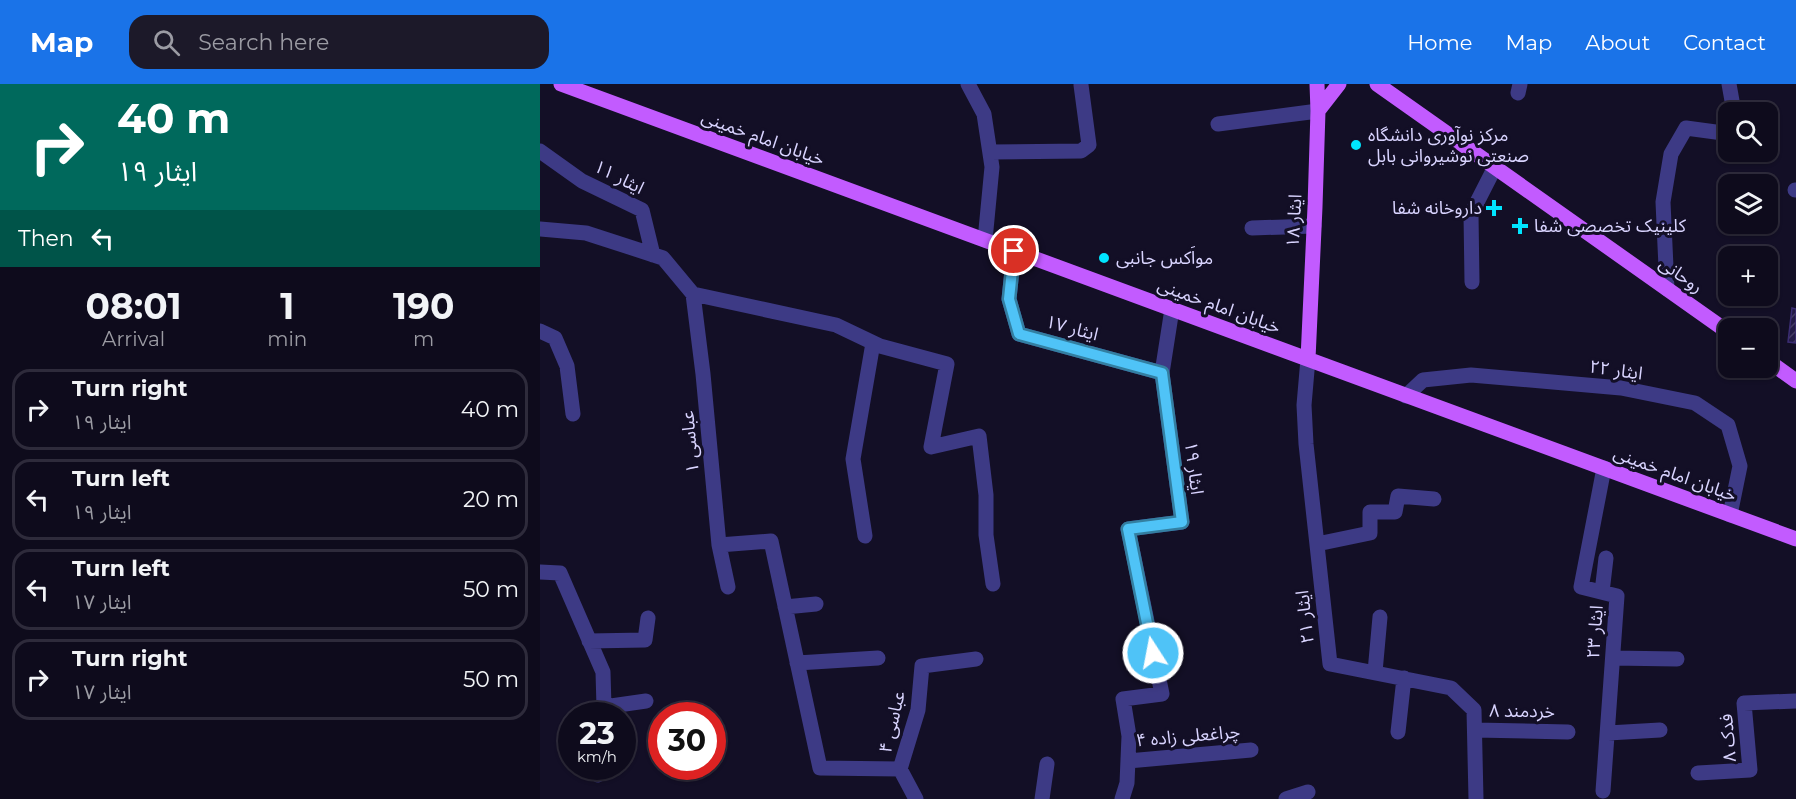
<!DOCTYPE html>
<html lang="en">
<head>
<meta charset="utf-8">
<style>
	:root { --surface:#0e0b1c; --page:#1c1929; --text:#f1f3f6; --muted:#9b9ba3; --line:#2e2b3b; --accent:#1a73e8 }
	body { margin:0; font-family:Montserrat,"Noto Sans Arabic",sans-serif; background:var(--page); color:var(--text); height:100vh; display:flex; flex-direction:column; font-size:22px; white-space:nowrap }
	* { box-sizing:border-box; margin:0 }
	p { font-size:20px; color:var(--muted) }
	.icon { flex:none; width:33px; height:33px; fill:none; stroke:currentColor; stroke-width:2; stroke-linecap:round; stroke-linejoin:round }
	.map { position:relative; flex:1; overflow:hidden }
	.drawer { display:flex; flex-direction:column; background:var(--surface); width:540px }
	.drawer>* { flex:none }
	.hud { background:#00695c; color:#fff; overflow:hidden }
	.controls { position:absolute; left:1178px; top:18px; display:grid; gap:12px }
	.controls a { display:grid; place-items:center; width:60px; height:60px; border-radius:12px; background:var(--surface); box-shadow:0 2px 4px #0004,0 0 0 2px var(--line); font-size:30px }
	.speed { position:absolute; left:18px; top:618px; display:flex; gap:12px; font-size:30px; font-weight:700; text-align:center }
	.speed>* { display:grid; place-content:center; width:78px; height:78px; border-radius:50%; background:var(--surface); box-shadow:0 2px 4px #0004,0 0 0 2px var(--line); line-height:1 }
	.speed small { font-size:15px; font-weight:400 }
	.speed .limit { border:9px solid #d22; background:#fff; color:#111 }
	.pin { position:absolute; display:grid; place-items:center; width:51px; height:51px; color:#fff; margin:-26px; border:3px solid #fff; border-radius:50%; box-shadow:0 2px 6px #0007 }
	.me { position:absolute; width:66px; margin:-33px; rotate:349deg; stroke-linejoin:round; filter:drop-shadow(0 0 4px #0008) }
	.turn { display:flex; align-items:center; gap:21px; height:126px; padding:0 18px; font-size:27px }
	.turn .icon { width:78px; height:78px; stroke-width:2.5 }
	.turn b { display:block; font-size:42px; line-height:51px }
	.then { display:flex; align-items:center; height:57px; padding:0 18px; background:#0003; gap:12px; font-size:22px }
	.eta { display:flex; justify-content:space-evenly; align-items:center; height:102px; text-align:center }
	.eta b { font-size:36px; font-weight:700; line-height:42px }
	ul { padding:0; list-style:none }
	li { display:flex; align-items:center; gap:18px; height:81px; margin:0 12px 9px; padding:0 6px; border:3px solid var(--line); border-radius:18px }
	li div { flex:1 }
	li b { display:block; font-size:22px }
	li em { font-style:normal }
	header { display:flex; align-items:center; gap:36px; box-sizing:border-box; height:84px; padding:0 30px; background:var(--accent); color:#fff }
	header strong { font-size:28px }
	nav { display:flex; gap:33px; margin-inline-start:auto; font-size:21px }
	.search { width:420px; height:54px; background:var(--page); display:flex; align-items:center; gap:15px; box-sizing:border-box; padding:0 21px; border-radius:18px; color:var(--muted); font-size:22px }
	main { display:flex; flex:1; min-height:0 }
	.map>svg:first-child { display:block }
	.building { fill:url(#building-hatch); stroke:#3b2d73; stroke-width:1.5 }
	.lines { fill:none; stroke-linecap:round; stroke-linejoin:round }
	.minor { stroke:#3d3a85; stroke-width:15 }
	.major { stroke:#c25bff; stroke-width:15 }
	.route-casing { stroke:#337fa1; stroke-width:15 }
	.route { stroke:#4fc3f7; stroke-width:10 }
	.poi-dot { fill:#00e5ff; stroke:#130f26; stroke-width:2 }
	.labels { text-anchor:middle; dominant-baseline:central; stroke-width:6; stroke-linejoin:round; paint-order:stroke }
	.poi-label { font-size:18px; fill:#d9d4ff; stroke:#130f26; text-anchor:start }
	.street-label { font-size:18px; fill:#d9d4ff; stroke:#130f26 }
</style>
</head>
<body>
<header>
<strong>Map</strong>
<div class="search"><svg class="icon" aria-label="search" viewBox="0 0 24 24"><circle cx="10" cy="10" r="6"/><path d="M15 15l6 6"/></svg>Search here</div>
<nav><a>Home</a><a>Map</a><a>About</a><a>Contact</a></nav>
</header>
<main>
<section class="drawer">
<div class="hud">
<div class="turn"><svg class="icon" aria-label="right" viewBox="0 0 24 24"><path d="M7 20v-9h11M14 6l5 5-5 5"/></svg><div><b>40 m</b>ایثار ١٩</div></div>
<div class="then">Then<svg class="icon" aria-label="left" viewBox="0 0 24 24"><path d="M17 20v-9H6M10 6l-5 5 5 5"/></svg></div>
</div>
<div class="eta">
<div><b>08:01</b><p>Arrival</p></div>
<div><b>1</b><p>min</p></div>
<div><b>190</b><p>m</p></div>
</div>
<ul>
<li><svg class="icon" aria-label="right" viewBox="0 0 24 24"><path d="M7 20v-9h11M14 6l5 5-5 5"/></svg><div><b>Turn right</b><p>ایثار ١٩</p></div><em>40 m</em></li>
<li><svg class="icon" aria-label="left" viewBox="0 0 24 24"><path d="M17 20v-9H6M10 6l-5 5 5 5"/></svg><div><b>Turn left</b><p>ایثار ١٩</p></div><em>20 m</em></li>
<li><svg class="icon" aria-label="left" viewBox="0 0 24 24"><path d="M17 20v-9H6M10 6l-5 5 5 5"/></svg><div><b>Turn left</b><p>ایثار ۱۷</p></div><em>50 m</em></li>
<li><svg class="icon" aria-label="right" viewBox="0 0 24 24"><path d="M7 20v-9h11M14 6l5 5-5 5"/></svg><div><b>Turn right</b><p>ایثار ۱۷</p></div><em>50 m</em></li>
</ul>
</section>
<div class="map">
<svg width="1256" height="715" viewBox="0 0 1256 715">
	<defs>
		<pattern id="building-hatch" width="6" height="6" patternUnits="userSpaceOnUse" patternTransform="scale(1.5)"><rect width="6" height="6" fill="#241b47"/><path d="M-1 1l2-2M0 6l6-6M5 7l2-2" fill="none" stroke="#433b63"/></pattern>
	</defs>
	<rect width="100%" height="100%" fill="#130f26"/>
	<path class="building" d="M1252 224 1256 225V259L1248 258Z"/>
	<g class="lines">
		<path class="minor" d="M428 0 444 30 452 83 445 156
			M1189 0 1194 28
			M978 9 980 0
			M678 40 778 27
			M0 67 42 97 102 126 113 171
			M450 68 541 67 549 61 541 1
			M1255 106H1256
			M712 144 774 142
			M0 145 46 149 123 174 153 210 296 241 340 262 407 280 391 363 439 352 446 411V451L453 500
			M474 167 469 215 479 250 622 289
			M932 198 931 130 955 83
			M1127 205 1123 118 1131 70 1146 44 1183 49 1188 40
			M153 210 163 290 179 461 188 503
			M0 247 15 254 27 282 33 330
			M768 275 764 321 766 360 790 580 911 604 934 626 936 715
			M866 312 883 296 931 291 1081 304 1155 319 1188 341 1200 382 1190 431
			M325 452 313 375 333 259
			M777 460 830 449V428H855L858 412 894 415
			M179 461 231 457 280 684 360 685 376 715
			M0 488 20 489 63 588 64 623 59 632
			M1062 508 1066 474
			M245 523 276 520
			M49 557 105 556 108 534
			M1073 574 1137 575
			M257 579 338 574
			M835 588 840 533
			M64 623 106 617
			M935 646 1028 648
			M858 648 864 594
			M1068 649 1120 646
			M588 677 711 666
			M56 682 58 691
			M360 685 378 626 382 582 436 575
			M1158 689 1210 686 1204 619 1256 617
			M1063 707 1077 512 1041 503 1064 384
			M502 715 507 680
			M582 715 587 699 589 652 583 615 622 610 588 445 642 438 622 289 632 225
			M746 715 768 708"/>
		<path class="major" d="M21 0 1256 455
			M837 0 1188 248
			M778 27 799 0
			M768 275 775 123 778 27 777 0
			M1227 276 1256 297"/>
	</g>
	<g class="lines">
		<defs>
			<path id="route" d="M474 167 469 215 479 250 622 289 642 438 588 445 613 569"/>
		</defs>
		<use href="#route" class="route-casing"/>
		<use href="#route" class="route"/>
	</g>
	<g class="poi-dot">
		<circle cx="816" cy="61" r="6"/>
		<path d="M951 115h6v6h6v6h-6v6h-6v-6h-6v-6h6z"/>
		<path d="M977 133h6v6h6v6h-6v6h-6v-6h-6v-6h6z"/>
		<circle cx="564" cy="174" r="6"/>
	</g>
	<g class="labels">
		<g class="poi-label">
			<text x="828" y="51">مرکز نوآوری دانشگاه<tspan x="828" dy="21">صنعتی نوشیروانی بابل</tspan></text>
			<text x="942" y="124" text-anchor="end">داروخانه شفا</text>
			<text x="994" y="142">کلینیک تخصصی شفا</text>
			<text x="576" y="174">مواَکس جانبی</text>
		</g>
		<g class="street-label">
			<text transform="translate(223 54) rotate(20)">خیابان امام خمینی</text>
			<text transform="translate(79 93) rotate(27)">ایثار ۱۱</text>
			<text transform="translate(754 137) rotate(-87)">ایثار ۱۸</text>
			<text transform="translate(1141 191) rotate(35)">روحانی</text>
			<text transform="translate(679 222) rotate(20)">خیابان امام خمینی</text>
			<text transform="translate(532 244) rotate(15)">ایثار ۱۷</text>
			<text transform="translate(1076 286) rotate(8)">ایثار ۲۲</text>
			<text transform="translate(150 358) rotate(-95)">عباسی ۱</text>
			<text transform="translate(654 384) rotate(83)">ایثار ١٩</text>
			<text transform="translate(1135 390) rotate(20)">خیابان امام خمینی</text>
			<text transform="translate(765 533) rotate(-96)">ایثار ۲۱</text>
			<text transform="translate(1055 548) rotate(-86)">ایثار ۲۳</text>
			<text transform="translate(982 627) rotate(1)">خردمند ۸</text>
			<text transform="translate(352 638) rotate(-77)">عباسی ۴</text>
			<text transform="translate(648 652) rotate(-5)">چراغعلی زاده ۴</text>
			<text transform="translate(1188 654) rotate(-95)">فدک ۸</text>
		</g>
	</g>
</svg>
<div class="controls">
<a><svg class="icon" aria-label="search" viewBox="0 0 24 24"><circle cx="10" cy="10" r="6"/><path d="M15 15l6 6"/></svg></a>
<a><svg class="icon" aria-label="layers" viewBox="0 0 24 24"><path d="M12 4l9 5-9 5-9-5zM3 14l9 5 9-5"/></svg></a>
<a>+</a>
<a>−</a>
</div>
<div class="speed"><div>23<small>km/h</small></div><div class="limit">30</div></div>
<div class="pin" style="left:474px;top:167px;background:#d93025"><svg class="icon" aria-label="arrive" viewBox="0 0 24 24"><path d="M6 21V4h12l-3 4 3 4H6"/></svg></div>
<svg class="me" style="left:613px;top:569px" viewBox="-20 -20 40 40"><circle r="17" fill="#4fc3f7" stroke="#fff" stroke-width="3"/><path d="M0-11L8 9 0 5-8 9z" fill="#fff"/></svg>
</div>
</main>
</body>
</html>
